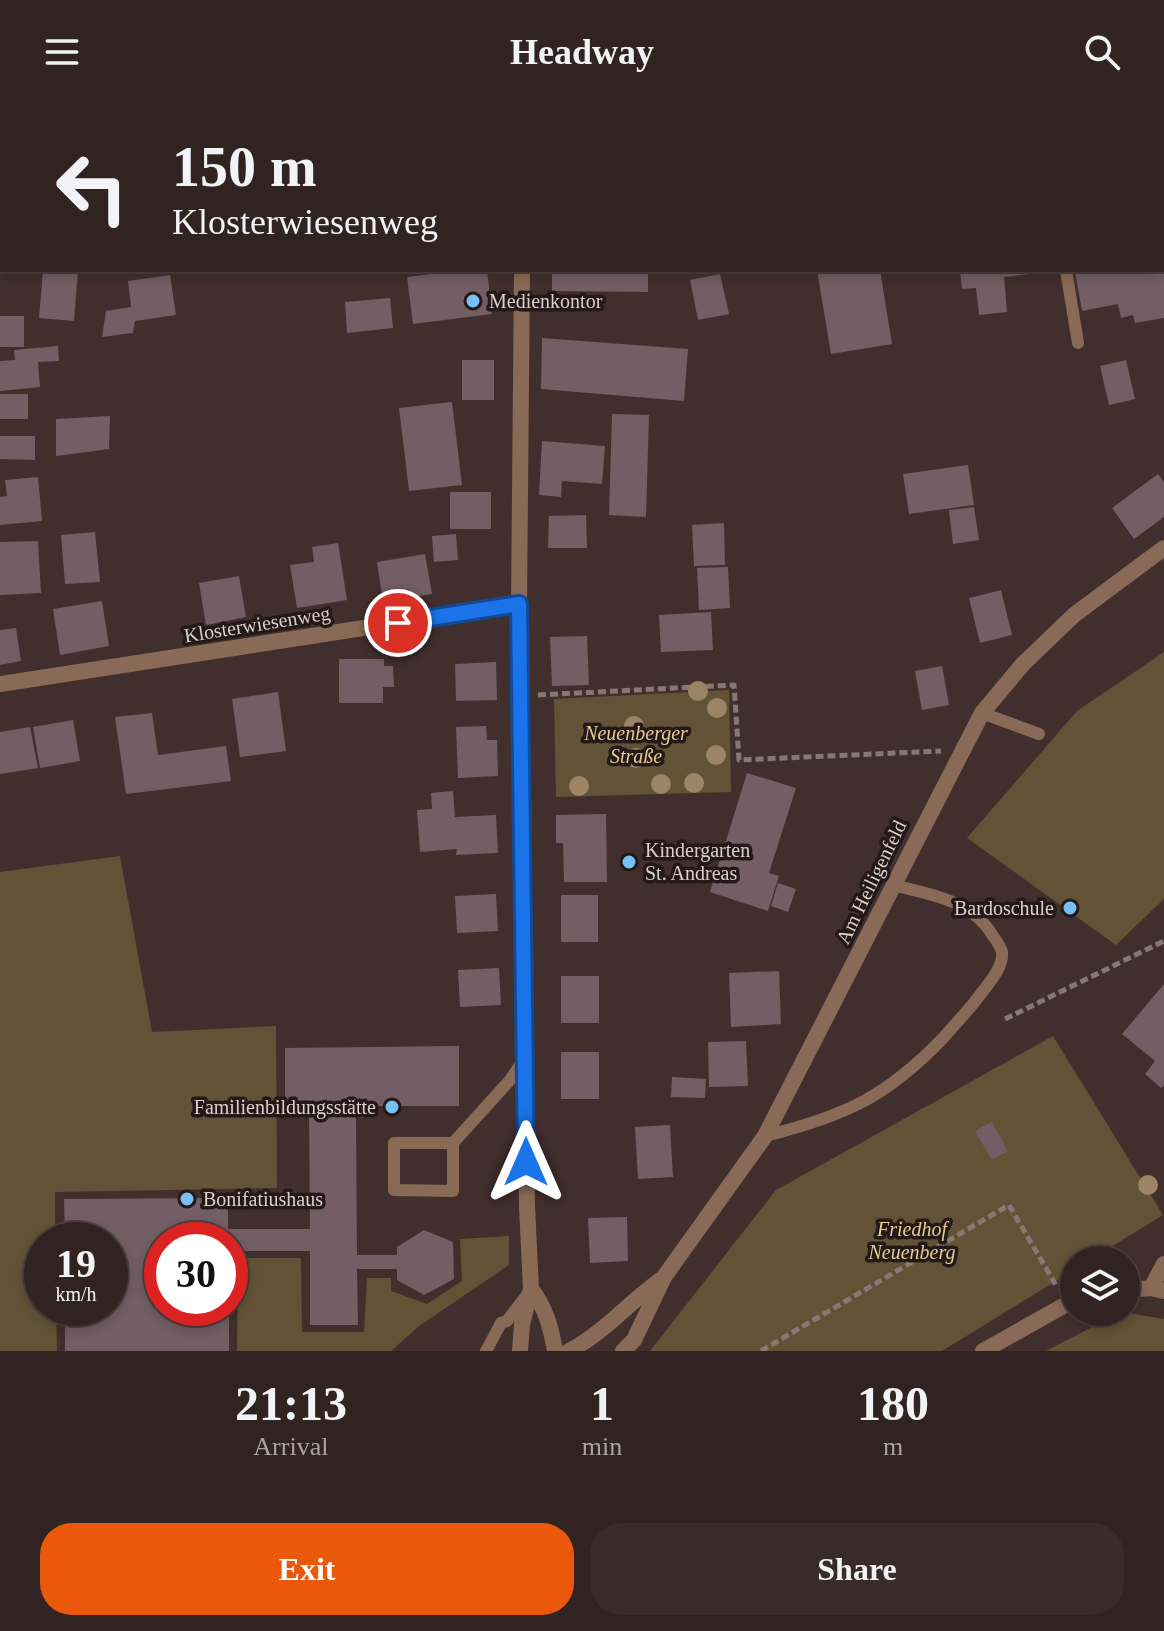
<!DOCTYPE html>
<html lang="en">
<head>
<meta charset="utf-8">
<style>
	:root { --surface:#312322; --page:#392b2a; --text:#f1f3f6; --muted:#a8a4a5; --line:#4c4040; --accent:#ea580c }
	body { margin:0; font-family:Georgia,serif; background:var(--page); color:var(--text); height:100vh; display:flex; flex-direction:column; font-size:30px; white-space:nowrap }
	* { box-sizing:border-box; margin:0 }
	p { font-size:26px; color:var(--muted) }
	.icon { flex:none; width:44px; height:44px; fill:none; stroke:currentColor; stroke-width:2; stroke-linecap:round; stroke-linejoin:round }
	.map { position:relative; height:1247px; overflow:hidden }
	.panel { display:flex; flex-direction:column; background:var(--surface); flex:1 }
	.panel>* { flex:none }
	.hud { position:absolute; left:0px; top:0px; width:1164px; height:168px; box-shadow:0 4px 12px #0003,0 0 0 2px var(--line); background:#312322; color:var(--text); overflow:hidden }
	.buttons { position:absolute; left:1060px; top:1142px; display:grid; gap:16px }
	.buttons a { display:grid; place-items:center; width:80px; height:80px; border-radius:50%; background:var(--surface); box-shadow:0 4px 12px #0003,0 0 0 2px var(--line); font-size:40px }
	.speed { position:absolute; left:24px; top:1118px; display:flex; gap:16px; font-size:40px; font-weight:700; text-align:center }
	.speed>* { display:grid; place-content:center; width:104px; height:104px; border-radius:50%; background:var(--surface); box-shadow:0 4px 12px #0003,0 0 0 2px var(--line); line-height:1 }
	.speed small { font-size:20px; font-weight:400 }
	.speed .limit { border:12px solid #d22; background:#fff; color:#111 }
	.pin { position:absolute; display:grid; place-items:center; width:68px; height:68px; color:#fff; margin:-34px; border:4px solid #fff; border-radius:50%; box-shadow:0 2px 8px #0007 }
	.me { position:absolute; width:88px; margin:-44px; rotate:0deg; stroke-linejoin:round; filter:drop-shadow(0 0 6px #0008) }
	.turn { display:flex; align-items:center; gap:28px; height:168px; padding:0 40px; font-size:36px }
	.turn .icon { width:104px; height:104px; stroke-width:2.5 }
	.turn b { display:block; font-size:56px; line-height:68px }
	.eta { display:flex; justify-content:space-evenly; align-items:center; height:136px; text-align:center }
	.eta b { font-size:48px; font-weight:600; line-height:56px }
	.button { display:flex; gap:16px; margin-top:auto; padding:16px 40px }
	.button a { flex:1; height:92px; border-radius:32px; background:var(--accent); color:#fff; font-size:32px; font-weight:600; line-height:92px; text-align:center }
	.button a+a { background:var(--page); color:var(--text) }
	header { display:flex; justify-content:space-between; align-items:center; height:104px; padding:0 40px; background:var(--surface); font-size:36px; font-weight:600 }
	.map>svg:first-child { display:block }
	.green { fill:#625336 }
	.building { fill:#725e64 }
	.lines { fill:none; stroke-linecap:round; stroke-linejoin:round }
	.path { stroke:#877876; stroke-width:5; stroke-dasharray:8 4; stroke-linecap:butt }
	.lane { stroke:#896a56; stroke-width:12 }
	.street { stroke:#896a56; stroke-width:16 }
	.tree { fill:#9d8465 }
	.route-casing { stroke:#114b97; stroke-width:20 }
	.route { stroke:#1a73e8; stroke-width:14 }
	.poi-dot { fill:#77bff7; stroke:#221918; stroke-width:3 }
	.labels { text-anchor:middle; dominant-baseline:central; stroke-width:7; stroke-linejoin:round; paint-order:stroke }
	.poi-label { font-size:20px; fill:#dbcfcd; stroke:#221918; text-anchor:start }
	.street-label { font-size:20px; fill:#dbcfcd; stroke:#221918 }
	.park-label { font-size:20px; font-style:italic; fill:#e8ca92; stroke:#221918 }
</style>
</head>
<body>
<header><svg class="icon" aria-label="menu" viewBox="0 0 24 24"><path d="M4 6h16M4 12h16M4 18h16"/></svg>Headway<svg class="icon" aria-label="search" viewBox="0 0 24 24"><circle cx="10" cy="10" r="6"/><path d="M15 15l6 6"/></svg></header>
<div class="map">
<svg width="1164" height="1247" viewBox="0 0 1164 1247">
	<rect width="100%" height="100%" fill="#412f2d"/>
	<path class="green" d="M1164 548V795L1116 841 967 734 1077 607Z
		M729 586 731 688 556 693 554 595Z
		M120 752 152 928 276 922 277 1084 55 1088V1136H42V1204H56L57 1247H0V768Z
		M1053 932 1163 1111 1090 1156H1074V1166L942 1247H650L776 1086Z
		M509 1132V1161L419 1222 391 1247H237L238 1154H301L302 1228H364L367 1174H391V1187L427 1200 462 1177 460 1135Z
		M1121 1208 1164 1215V1247H1046Z"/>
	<path class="building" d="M43 166 78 167 74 217 39 214Z
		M465 166H487L492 210 413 220 407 173Z
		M552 166H648V188L552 187Z
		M817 166H880L892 240 831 250Z
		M960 166H1029L1030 170 1004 173 1007 208 979 211 976 184 962 185Z
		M1085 166H1121L1122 170 1164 166V214L1135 219 1133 211 1121 214 1118 200 1082 207 1075 168Z
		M720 170 729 210 698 216 690 176Z
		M170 171 176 211 135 217 133 229 102 233 106 207 131 203 128 177Z
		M390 194 393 224 347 229 345 198Z
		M0 212H24V243H0Z
		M542 234 688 245 684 297 541 285Z
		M58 242 59 257 38 258 40 283 0 287V257L15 256 14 246Z
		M462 256H494V296H462Z
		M1126 256 1135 295 1109 301 1100 262Z
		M0 290H28V315H0Z
		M452 298 462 381 409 387 399 304Z
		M612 310 649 311 646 413 609 411Z
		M110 312 109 345 56 352V315Z
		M0 332H35V356L0 355Z
		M542 337 605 342 602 380 562 377 561 393 539 391Z
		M968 361 974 401 909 410 903 370Z
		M1158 370 1164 378V413L1134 435 1112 404Z
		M38 373 42 417 0 421V393L7 392 5 376Z
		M450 388H491V425H450Z
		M974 403 979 436 953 440 949 406Z
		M586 411 587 444H548L549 412Z
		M724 419 725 461 694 462 692 421Z
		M95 428 100 478 65 480 61 431Z
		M456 430 458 456 434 458 432 432Z
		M38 437 41 489 0 491V438Z
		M338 439 347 496 297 504 290 461 314 458 312 443Z
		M425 450 432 490 383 498 377 458Z
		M728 463 730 504 699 506 697 464Z
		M239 472 246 513 206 521 199 479Z
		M1001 486 1012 531 980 539 969 494Z
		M102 497 109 542 60 551 53 505Z
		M711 508 713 546 661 548 659 511Z
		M16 524 21 557 0 561V526Z
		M587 532 589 581 552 582 550 533Z
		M339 555H384V562H393L394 583H383V599H339Z
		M496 558 497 596 456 597 455 560Z
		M942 562 949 601 922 606 915 567Z
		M278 588 286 647 240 653 232 595Z
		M152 609 158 651 226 642 231 677 126 690 115 613Z
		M73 616 80 657 40 664 33 623Z
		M486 622 487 636H497L498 672 458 674 456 623Z
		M30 623 38 664 0 670V628Z
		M747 669 796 684 769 769 779 772 768 807 710 788Z
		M453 687 455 713 496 711 498 749 456 751 457 745 420 748 417 706 432 705 431 689Z
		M606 710 607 778H564L563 739H556V711Z
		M778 779 796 785 788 808 771 802Z
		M496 790 498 827 457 829 455 792Z
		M561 791H598V838H561Z
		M499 864 501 901 460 903 458 866Z
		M779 867 781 920 731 923 729 869Z
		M561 872H599V919H561Z
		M1164 880V981L1161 984 1145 970 1155 957 1122 930Z
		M746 937 748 982 709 983 708 938Z
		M459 942V1002H365V1014L356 1013 357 1151H397V1143L424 1126 453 1138 454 1175 424 1191 397 1176V1165H357L358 1221H310V1147H230V1136H162V1204H229V1247H65V1204H110V1136H65L64 1095 228 1094V1125H310L309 1007H285V944Z
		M561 948H599V995H561Z
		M672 973 706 975 705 994 671 993Z
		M992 1018 1008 1047 992 1056 975 1027Z
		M670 1021 673 1073 638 1075 635 1023Z
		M627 1113 628 1157 590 1159 588 1114Z"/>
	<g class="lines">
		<path class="path" d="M538 591 734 581 739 656 941 647
			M1005 915 1164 837
			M761 1247 1009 1101 1057 1183"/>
		<path class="lane" d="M1162 137H1164
			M1066 166 1078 239
			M982 609 1039 630
			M765 1032C845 1012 887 993 944 933 956 919 969 906 980 891 988 880 1004 863 1002 848 1001 843 996 836 993 832 972 796 929 790 892 781
			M453 1039H394V1086L453 1087V1039L510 976 525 954
			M486 1247 501 1219 507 1217 527 1191"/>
		<path class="street" d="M524 2V0
			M0 580 519 500
			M1151 1184 1164 1160
			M531 1185C546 1204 551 1224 555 1247
			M1126 1186 1151 1184 1164 1187
			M520 1247 522 1220 531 1185 527 1103 519 500 522 166
			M569 1247C604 1229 630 1197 663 1174
			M623 1247 634 1236 664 1173 765 1032 982 609 1023 560 1074 511 1164 444
			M983 1247 1074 1196"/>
	</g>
	<g class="tree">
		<circle cx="698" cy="587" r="10"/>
		<circle cx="717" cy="604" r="10"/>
		<circle cx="634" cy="622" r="10"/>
		<circle cx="716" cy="651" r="10"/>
		<circle cx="636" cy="654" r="10"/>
		<circle cx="694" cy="679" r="10"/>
		<circle cx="661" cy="680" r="10"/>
		<circle cx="579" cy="682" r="10"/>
		<circle cx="1148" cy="1081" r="10"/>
	</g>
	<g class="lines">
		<defs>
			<path id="route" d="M398 519 519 500 526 1058"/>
		</defs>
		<use href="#route" class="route-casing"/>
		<use href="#route" class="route"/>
	</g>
	<g class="poi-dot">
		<circle cx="473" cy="197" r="8"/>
		<circle cx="629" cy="758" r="8"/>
		<circle cx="1070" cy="804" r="8"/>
		<circle cx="392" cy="1003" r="8"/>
		<circle cx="187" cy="1095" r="8"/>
	</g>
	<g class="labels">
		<g class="poi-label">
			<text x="489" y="197">Medienkontor</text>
			<text x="645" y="746">Kindergarten<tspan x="645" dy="23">St. Andreas</tspan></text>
			<text x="1054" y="804" text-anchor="end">Bardoschule</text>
			<text x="376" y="1003" text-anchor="end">Familienbildungsstätte</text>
			<text x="203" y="1095">Bonifatiushaus</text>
		</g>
		<g class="street-label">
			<text transform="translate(257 520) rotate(-9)">Klosterwiesenweg</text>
			<text transform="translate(871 778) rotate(-64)">Am Heiligenfeld</text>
		</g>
		<g class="park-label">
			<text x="636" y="629">Neuenberger<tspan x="636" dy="23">Straße</tspan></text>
			<text x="912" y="1125">Friedhof<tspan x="912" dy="23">Neuenberg</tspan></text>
		</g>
	</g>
</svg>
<div class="buttons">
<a><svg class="icon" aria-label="layers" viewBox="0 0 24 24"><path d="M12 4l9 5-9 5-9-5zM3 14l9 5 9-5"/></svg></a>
</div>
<div class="speed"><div>19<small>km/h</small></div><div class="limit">30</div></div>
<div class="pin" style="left:398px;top:519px;background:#d93025"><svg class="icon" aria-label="arrive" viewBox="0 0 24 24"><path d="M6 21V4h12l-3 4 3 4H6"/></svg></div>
<svg class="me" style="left:526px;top:1058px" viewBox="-20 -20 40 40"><path d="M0-17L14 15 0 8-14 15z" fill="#1a73e8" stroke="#fff" stroke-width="4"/></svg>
<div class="hud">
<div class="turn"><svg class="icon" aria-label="left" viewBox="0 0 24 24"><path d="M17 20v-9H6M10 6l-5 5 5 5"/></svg><div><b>150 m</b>Klosterwiesenweg</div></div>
</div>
</div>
<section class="panel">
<div class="eta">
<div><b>21:13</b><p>Arrival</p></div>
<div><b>1</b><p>min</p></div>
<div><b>180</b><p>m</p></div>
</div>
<div class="button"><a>Exit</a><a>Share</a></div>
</section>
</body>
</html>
